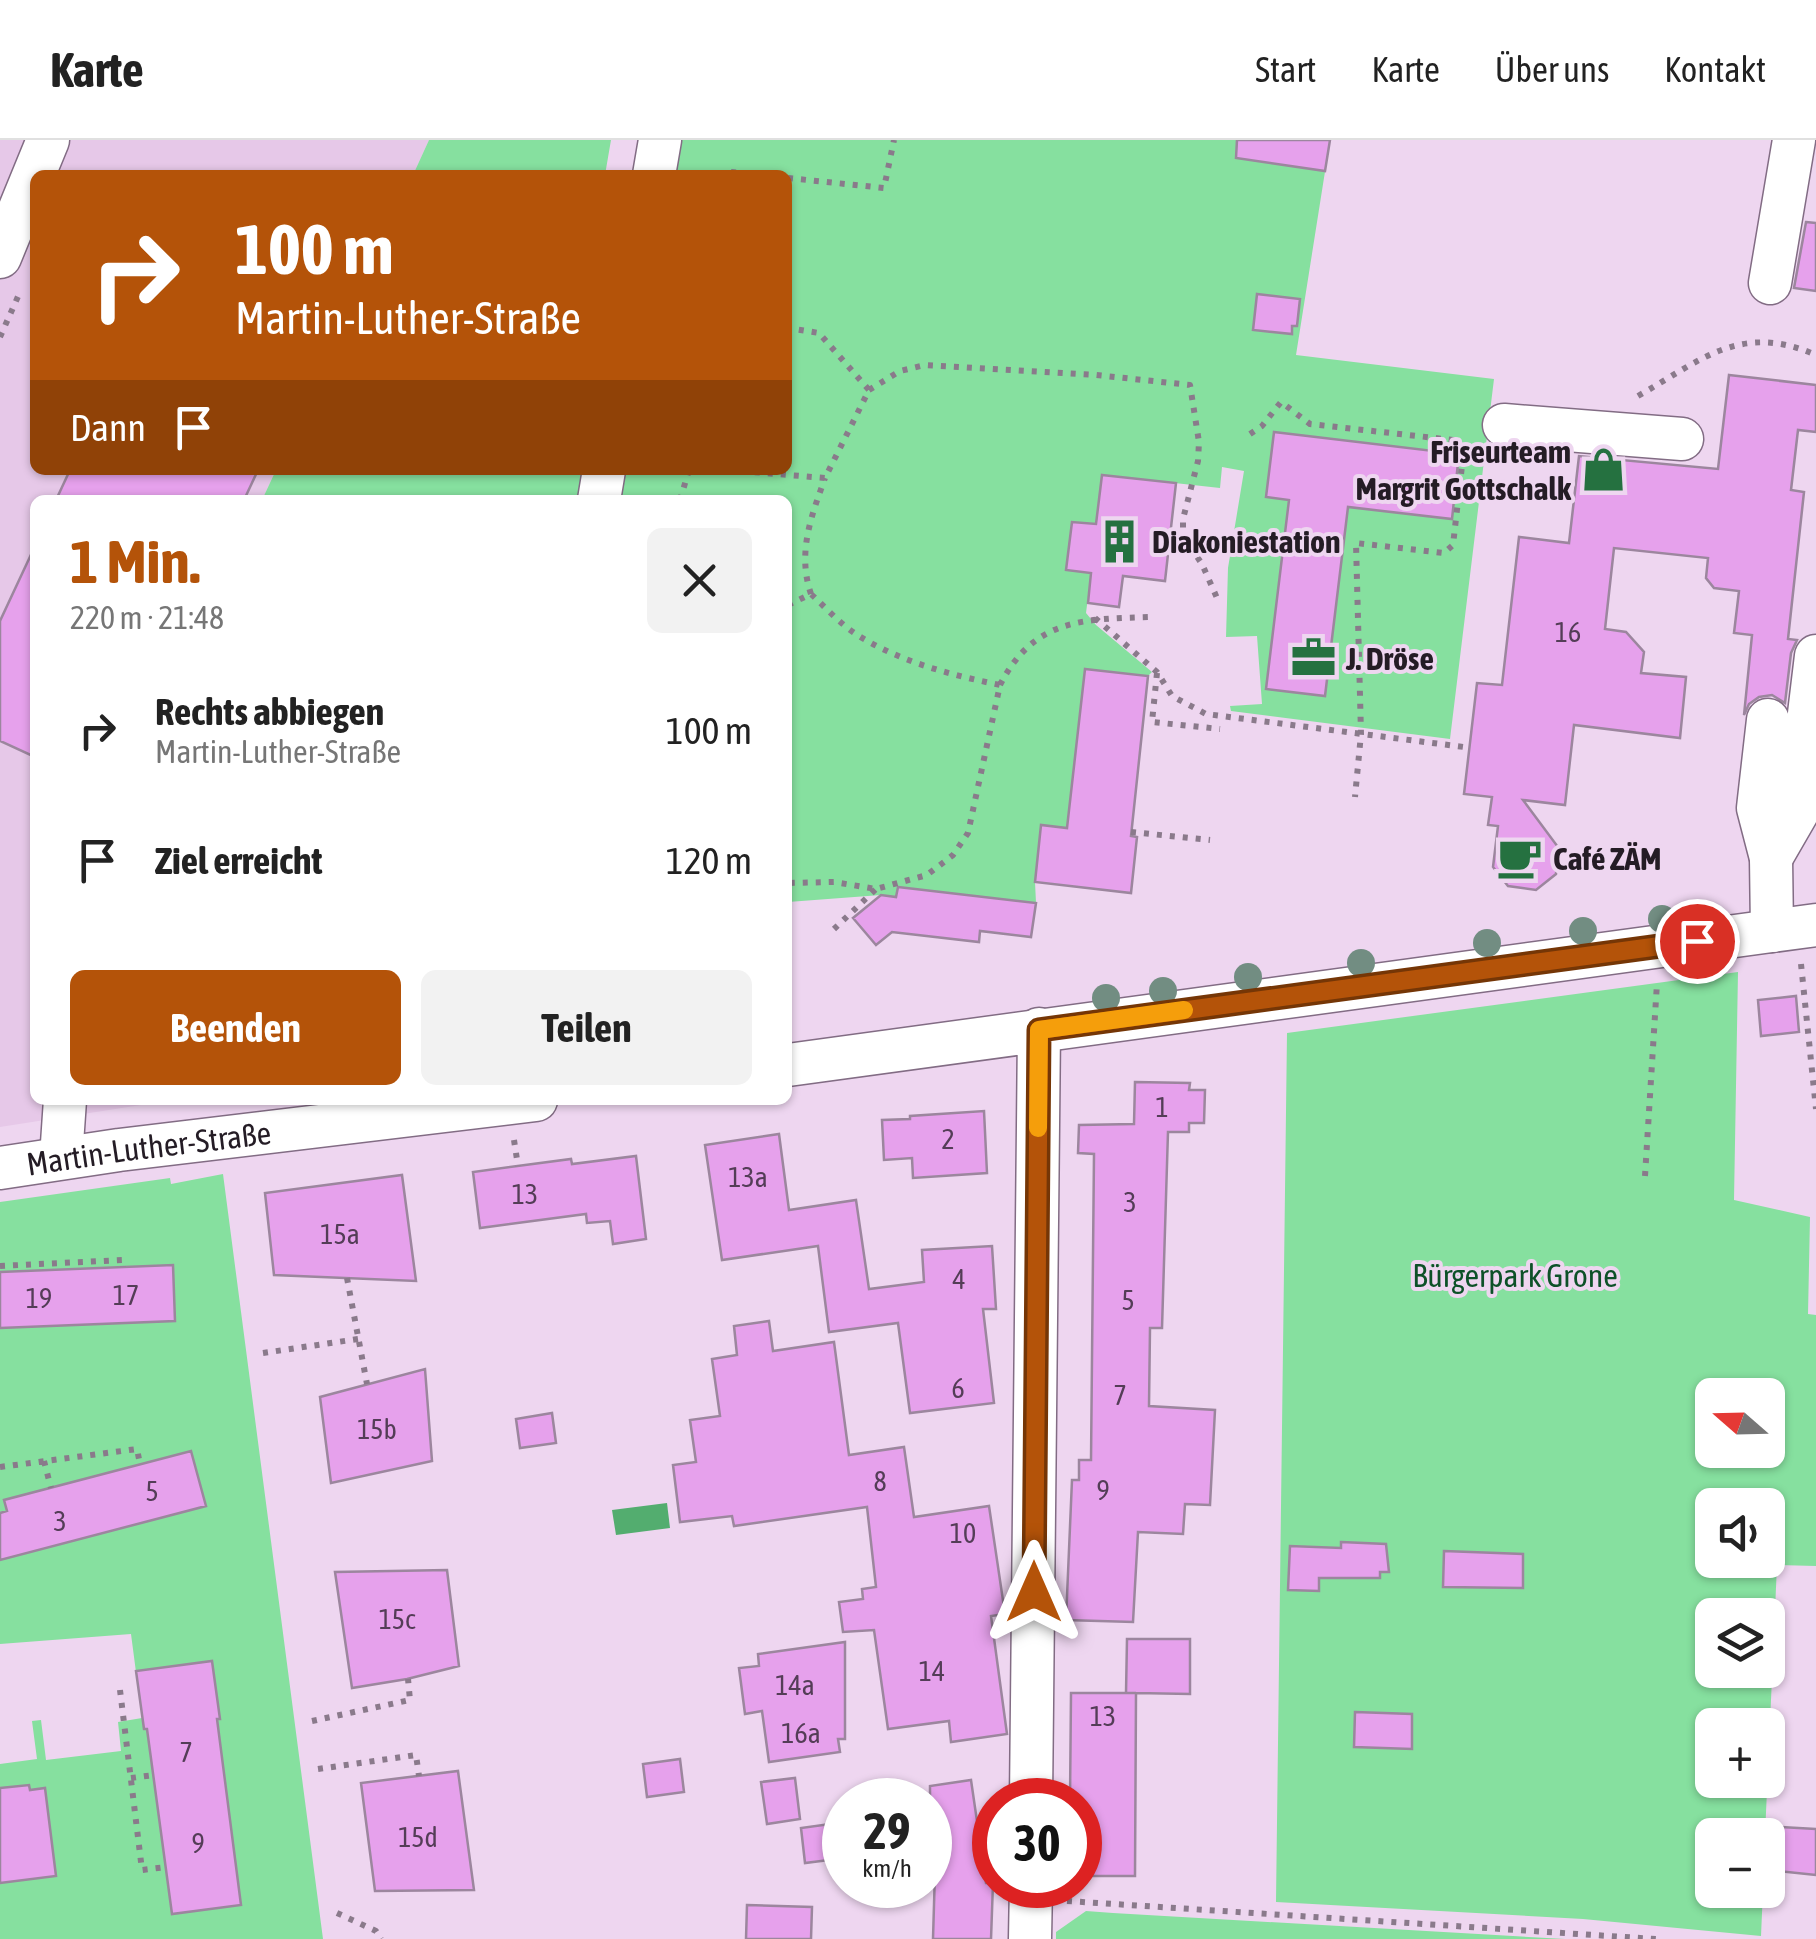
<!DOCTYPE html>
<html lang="de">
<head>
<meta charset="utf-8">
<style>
	:root { --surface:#fff; --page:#f2f2f2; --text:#222; --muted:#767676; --line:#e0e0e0; --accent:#b45309 }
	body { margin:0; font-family:"Asap Condensed",sans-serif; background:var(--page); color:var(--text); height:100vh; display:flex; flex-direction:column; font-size:38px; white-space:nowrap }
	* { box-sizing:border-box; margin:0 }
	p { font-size:32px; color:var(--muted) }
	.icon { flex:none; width:55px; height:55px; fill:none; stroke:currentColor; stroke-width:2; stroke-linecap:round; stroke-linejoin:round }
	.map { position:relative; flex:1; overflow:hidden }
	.details { position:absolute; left:30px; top:355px; width:762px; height:610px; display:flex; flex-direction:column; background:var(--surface); border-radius:15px; box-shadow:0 2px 8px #0004 }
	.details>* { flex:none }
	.hud { position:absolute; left:30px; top:30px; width:762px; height:305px; border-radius:15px; box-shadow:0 2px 8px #0004; background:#b45309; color:#fff; overflow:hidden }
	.needle { width:65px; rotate:290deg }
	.controls { position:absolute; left:1695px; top:1238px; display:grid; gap:20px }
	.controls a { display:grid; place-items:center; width:90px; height:90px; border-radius:15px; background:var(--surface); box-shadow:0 2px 8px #0004; font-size:50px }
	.speed { position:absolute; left:822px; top:1638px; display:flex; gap:20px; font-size:50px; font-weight:700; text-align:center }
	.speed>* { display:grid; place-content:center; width:130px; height:130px; border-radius:50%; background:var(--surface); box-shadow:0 2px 8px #0004; line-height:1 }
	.speed small { font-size:25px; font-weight:400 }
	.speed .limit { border:15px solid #d22; background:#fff; color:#111 }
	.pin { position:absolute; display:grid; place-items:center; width:85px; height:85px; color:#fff; margin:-42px; border:5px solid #fff; border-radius:50%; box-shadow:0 2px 10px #0007 }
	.me { position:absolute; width:110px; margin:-55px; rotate:0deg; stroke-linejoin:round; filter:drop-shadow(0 0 8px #0008) }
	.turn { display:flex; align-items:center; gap:35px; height:210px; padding:0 40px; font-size:45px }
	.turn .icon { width:130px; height:130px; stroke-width:2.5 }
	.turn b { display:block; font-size:70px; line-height:85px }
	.then { display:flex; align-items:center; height:95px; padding:0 40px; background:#0003; gap:20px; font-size:38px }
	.round { display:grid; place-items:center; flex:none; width:105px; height:105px; border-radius:15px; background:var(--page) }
	.head { display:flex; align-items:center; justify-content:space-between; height:170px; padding:0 40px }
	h1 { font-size:60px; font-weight:700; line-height:75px; color:var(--accent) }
	.cta { display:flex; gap:20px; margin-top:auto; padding:20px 40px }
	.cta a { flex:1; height:115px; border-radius:15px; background:var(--accent); color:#fff; font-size:40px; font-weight:700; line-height:115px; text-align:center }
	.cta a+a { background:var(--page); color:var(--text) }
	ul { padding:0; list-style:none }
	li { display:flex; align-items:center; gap:30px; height:130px; padding:0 40px }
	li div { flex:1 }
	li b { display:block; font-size:38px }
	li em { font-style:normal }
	header { display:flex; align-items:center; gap:60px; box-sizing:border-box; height:140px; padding:0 50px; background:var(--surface); border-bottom:2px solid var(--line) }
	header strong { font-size:48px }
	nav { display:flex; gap:55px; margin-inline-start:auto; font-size:35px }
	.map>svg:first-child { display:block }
	.built { fill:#e6c8e8 }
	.green { fill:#86e09f; fill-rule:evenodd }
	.water { fill:#53ad6f }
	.building { fill:#e6a1ec; stroke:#9c869e; stroke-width:2.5 }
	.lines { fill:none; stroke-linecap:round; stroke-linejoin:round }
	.minor-casing { stroke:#826c84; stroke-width:45 }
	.path { stroke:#8a7a8b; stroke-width:6; stroke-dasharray:5 8; stroke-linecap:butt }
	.minor { stroke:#fff; stroke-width:42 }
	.tree { fill:#728d82 }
	.route-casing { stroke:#753606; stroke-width:25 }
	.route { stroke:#b45309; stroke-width:18 }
	.slow { stroke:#f59e0b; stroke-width:18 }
	.labels { text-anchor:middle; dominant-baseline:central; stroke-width:8; stroke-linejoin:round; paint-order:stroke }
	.number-label { font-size:28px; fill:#543d57 }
	.poi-label { font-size:32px; font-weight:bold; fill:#241c25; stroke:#eed6f0; text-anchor:start }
	.street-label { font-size:32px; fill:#241c25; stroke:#eed6f0 }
	.park-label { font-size:32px; fill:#0d5128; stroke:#eed6f0 }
</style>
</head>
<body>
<header>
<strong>Karte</strong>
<nav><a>Start</a><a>Karte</a><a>Über uns</a><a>Kontakt</a></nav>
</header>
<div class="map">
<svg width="1816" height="1799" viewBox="0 0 1816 1799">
	<rect width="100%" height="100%" fill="#eed6f0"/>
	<path class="built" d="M0 0H429L413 35H35V330H276L262 360H35V960H173L0 987Z"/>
	<path class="green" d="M429 0H611L605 35H413Z
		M682 0H1330L1296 215 1494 239 1450 599 1231 571 1230 566 1262 564 1257 496 1226 497 1228 428 1244 331 1222 327 1220 348 1102 335 1096 384 1072 382 1066 429 1091 433 1086 473 1096 485 1152 532 1148 536 1085 530 1067 688 1041 686 1035 742 1036 763 898 747 896 757 881 755 788 762V360H620L625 330H788V35H676Z
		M276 330H591L585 360H262Z
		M1738 832 1734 1060 1810 1077 1808 1174 1816 1175V1426L1777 1425 1765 1695H1712V1750H1763L1761 1796 1583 1779 1276 1762 1287 893ZM1712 1255H1768V1310H1712ZM1712 1365H1768V1420H1712ZM1712 1475H1768V1530H1712ZM1712 1585H1768V1640H1712Z
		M223 1034 323 1799H0V1624L37 1619 32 1581 41 1580 46 1620 121 1611 118 1582 142 1578 131 1494 0 1504V1062L170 1038 171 1044Z
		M1086 1771 1113 1773 1565 1799H1056V1792Z"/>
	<path class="water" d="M667 1363 670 1388 616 1395 612 1370Z"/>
	<path class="building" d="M1237 0H1330L1325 31 1236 18Z
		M1806 82 1816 83V151L1794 148Z
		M1257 154 1300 159 1297 186H1292V194L1253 190Z
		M1729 235 1816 245V292L1798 290 1791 350 1804 352 1788 499 1797 500 1791 513 1785 563 1772 555 1759 557 1749 564 1744 575 1752 495 1734 493 1739 451 1714 448 1706 438 1708 418 1614 408 1605 489 1626 492 1644 512 1641 533 1686 537 1680 598 1574 585 1565 665 1523 660 1558 707 1556 734 1536 750 1508 746 1493 727 1498 686 1488 685 1492 657 1464 654 1477 543 1502 545 1519 397 1569 403 1579 316 1718 329Z
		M1274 292 1459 314 1452 379 1348 367 1325 556 1266 549 1289 360 1266 357Z
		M70 330H258L244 360H56Z
		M1102 335 1176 343 1165 441 1123 436 1119 467 1088 463 1091 433 1066 430 1072 382 1096 384Z
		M35 406V617L0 601V481Z
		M1085 529 1148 536 1131 696 1137 697 1131 753 1035 742 1041 685 1067 688Z
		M898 747 1036 763 1031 797 980 791 979 802 892 792 876 805 853 778 881 755 896 757Z
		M1796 856 1799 892 1761 896 1758 860Z
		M1135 942 1190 943 1189 950H1205L1204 983H1189V992H1168L1162 1188H1150L1149 1266 1215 1270 1210 1365 1185 1364 1183 1394 1138 1392 1133 1482 1066 1480 1072 1340H1079V1320H1091L1094 1014 1078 1013 1079 985 1134 984Z
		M984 971 987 1033 913 1038 912 1018 884 1020 882 980 910 979V976Z
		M779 994 789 1070 856 1060 869 1149 924 1142 922 1110 992 1106 996 1169H983L994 1263 910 1273 898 1183 829 1192 818 1106 722 1120 705 1005Z
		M636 1016 646 1099 613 1104 610 1081 587 1083 586 1074 480 1088 473 1032 571 1019 572 1024Z
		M402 1035 416 1141 274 1135 265 1053Z
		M173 1125 175 1181 0 1188V1132Z
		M769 1181 773 1211 834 1202 849 1315 904 1307 914 1377 989 1366 1005 1474 991 1476 1007 1594 951 1602 949 1581 888 1589 874 1490 843 1492 839 1462 863 1459 862 1449 876 1447 867 1367 734 1386 732 1376 680 1382 673 1325 696 1322 690 1280 720 1276 712 1219 737 1215 734 1186Z
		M425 1229 432 1321 331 1343 320 1257Z
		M552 1273 556 1303 520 1308 516 1279Z
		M191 1311 206 1366 0 1420V1373L7 1371 4 1360Z
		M1341 1402 1386 1404 1389 1432H1380V1438H1319V1451L1288 1450 1290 1406 1341 1408Z
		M1444 1411 1523 1414V1448L1443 1447Z
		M447 1430 459 1526 407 1539 352 1548 335 1432Z
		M1127 1499H1190V1554L1136 1553 1135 1736H1080V1660H1070L1071 1553H1136H1126Z
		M845 1502V1599H838L840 1612 769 1622 762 1571 745 1574 739 1528 759 1526 758 1514Z
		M212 1521 220 1579H217L241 1765 172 1774 147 1589H144L136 1531Z
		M1355 1572 1412 1574V1609L1354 1607Z
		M680 1619 684 1652 647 1657 643 1624Z
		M458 1631 474 1750 375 1751 361 1643Z
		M795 1638 800 1679 767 1684 761 1642Z
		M971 1640 986 1743H993L991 1799H933L936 1697 930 1698V1646Z
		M29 1645 30 1650 45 1648 56 1736 0 1743V1648Z
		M845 1682V1718L805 1723 801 1688Z
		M1781 1687 1816 1689V1735L1777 1731Z
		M747 1765 812 1767 811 1799H746Z"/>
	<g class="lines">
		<defs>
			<g id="minor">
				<path d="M654 35 660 0"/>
				<path d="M0 117 48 0"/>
				<path d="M1770 143 1794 0"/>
				<path d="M1504 285 1682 299"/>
				<path d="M599 360 604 330"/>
				<path d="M1768 580 1758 668 1771 718 1772 791"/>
				<path d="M1771 718 1797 673 1816 516"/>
				<path d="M788 925 1816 785"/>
				<path d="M61 1018 65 960"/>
				<path id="s1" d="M0 1028 119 1010 536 960"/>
				<path d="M1031 1660 1039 889"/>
				<path d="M1030 1799 1031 1745"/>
			</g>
		</defs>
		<use href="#minor" class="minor-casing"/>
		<path class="path" d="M731 32 760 35
			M788 38 884 48 894 0
			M0 197 20 152
			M869 250 900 231 925 225 1096 235 1190 245 1199 302 1198 321 1183 379V396L1202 424 1217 458
			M1638 256C1701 220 1741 182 1816 215
			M1250 294 1262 286 1281 262 1310 284 1453 300 1464 308 1453 405 1444 413 1356 403 1361 594 1355 657
			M729 330 825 338 869 250 819 193 788 188
			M680 360 689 330
			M811 454C797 413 811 377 825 338
			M788 465 811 454C826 468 841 485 859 496 901 522 951 535 1000 545L968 693 953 715 927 735 876 749 834 742 788 743
			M1095 478 1157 532 1172 556 1206 574 1464 607
			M1157 533 1152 582 1220 589
			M1000 545C1034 478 1084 479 1151 477
			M1131 692 1210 700
			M834 789 876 749
			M1801 824 1816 969
			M514 1000 518 1026
			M1645 1036 1657 843
			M0 1126 123 1120V1127
			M347 1138 367 1244
			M263 1213 358 1199
			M44 1321 51 1348
			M0 1327 137 1309 140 1324
			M120 1550 142 1730 166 1727
			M312 1581 410 1560 408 1539
			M318 1629 416 1615 419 1636
			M131 1638 154 1635
			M1067 1761 1656 1799
			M337 1773 376 1791 381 1799"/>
		<use href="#minor" class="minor"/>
	</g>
	<g class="tree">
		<circle cx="1662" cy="779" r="14"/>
		<circle cx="1583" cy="791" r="14"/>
		<circle cx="1487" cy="803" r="14"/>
		<circle cx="1361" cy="823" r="14"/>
		<circle cx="1248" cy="837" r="14"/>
		<circle cx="1163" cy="851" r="14"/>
		<circle cx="1106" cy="858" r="14"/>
	</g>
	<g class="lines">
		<defs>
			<path id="route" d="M1034 1452 1039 890 1697 801"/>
		</defs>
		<use href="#route" class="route-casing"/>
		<use href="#route" class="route"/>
		<path class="slow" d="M1038 988 1039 890 1184 870"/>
	</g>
	<defs>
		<symbol id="shop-bare" viewBox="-9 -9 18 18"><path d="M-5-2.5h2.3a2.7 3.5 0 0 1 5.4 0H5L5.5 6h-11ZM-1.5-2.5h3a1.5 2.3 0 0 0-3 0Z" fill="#257140" stroke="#eed6f0" stroke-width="2.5" paint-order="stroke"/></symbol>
		<symbol id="building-bare" viewBox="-9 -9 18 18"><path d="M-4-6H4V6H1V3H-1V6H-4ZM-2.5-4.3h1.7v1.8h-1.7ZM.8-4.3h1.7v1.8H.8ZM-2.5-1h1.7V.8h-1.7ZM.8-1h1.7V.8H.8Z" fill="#257140" stroke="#eed6f0" stroke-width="2.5" paint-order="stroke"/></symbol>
		<symbol id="office-bare" viewBox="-9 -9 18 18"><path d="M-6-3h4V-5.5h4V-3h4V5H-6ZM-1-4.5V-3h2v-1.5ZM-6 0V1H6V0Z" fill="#257140" stroke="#eed6f0" stroke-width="2.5" paint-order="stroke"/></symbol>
		<symbol id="cafe-bare" viewBox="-9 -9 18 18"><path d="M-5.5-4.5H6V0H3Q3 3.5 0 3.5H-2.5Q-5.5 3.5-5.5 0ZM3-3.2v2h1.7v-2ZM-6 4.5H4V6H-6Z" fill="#257140" stroke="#eed6f0" stroke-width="2.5" paint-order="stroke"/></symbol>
	</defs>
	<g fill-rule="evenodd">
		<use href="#shop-bare" x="1572" y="298" width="63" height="63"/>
		<use href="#building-bare" x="1088" y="370" width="63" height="63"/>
		<use href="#office-bare" x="1282" y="486" width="63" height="63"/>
		<use href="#cafe-bare" x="1488" y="686" width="63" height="63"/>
	</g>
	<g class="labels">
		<g class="number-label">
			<text x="1568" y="492">16</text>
			<text x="1162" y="967">1</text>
			<text x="948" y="999">2</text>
			<text x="748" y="1037">13a</text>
			<text x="525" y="1054">13</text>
			<text x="1130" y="1062">3</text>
			<text x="340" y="1094">15a</text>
			<text x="959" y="1139">4</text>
			<text x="126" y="1155">17</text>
			<text x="39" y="1158">19</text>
			<text x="1128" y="1160">5</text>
			<text x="958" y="1248">6</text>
			<text x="1120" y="1255">7</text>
			<text x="377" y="1289">15b</text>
			<text x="880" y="1341">8</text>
			<text x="1103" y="1350">9</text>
			<text x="152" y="1351">5</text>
			<text x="60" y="1381">3</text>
			<text x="963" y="1393">10</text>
			<text x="397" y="1479">15c</text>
			<text x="932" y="1531">14</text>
			<text x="795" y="1545">14a</text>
			<text x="1103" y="1576">13</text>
			<text x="801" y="1593">16a</text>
			<text x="186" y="1612">7</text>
			<text x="418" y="1697">15d</text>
			<text x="198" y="1703">9</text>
		</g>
		<g class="poi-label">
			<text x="1571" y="311" text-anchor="end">Friseurteam<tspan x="1571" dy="37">Margrit Gottschalk</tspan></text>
			<text x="1152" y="401">Diakoniestation</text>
			<text x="1346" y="518">J. Dröse</text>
			<text x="1553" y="718">Café ZÄM</text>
		</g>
		<g class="street-label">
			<text stroke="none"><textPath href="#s1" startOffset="150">Martin-Luther-Straße</textPath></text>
		</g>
		<g class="park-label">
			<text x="1515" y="1135">Bürgerpark Grone</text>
		</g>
	</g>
</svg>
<div class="controls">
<a><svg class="needle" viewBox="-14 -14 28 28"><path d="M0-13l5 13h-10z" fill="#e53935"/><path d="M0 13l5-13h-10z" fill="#767676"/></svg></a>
<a><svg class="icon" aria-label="sound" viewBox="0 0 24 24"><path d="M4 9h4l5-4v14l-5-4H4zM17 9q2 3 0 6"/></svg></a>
<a><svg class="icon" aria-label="layers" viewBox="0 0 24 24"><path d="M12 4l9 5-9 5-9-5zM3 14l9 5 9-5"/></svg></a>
<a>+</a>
<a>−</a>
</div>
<div class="speed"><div>29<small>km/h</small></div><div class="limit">30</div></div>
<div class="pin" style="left:1697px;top:801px;background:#d93025"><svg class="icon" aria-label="arrive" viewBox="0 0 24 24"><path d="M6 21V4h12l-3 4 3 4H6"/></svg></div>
<svg class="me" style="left:1034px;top:1452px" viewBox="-20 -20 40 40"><path d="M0-17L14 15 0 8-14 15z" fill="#b45309" stroke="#fff" stroke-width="4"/></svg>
<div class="hud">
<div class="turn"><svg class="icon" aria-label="right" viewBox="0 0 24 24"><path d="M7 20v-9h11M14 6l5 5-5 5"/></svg><div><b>100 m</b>Martin-Luther-Straße</div></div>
<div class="then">Dann<svg class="icon" aria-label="arrive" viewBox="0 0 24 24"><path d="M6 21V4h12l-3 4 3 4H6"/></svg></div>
</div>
<section class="details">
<div class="head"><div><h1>1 Min.</h1><p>220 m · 21:48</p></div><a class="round"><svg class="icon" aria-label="close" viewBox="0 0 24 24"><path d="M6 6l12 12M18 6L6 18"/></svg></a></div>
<ul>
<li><svg class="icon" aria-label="right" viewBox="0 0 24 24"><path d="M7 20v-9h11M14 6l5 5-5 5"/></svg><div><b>Rechts abbiegen</b><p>Martin-Luther-Straße</p></div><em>100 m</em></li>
<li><svg class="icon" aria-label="arrive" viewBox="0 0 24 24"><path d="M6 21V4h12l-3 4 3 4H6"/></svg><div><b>Ziel erreicht</b></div><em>120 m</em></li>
</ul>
<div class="cta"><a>Beenden</a><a>Teilen</a></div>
</section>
</div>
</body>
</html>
